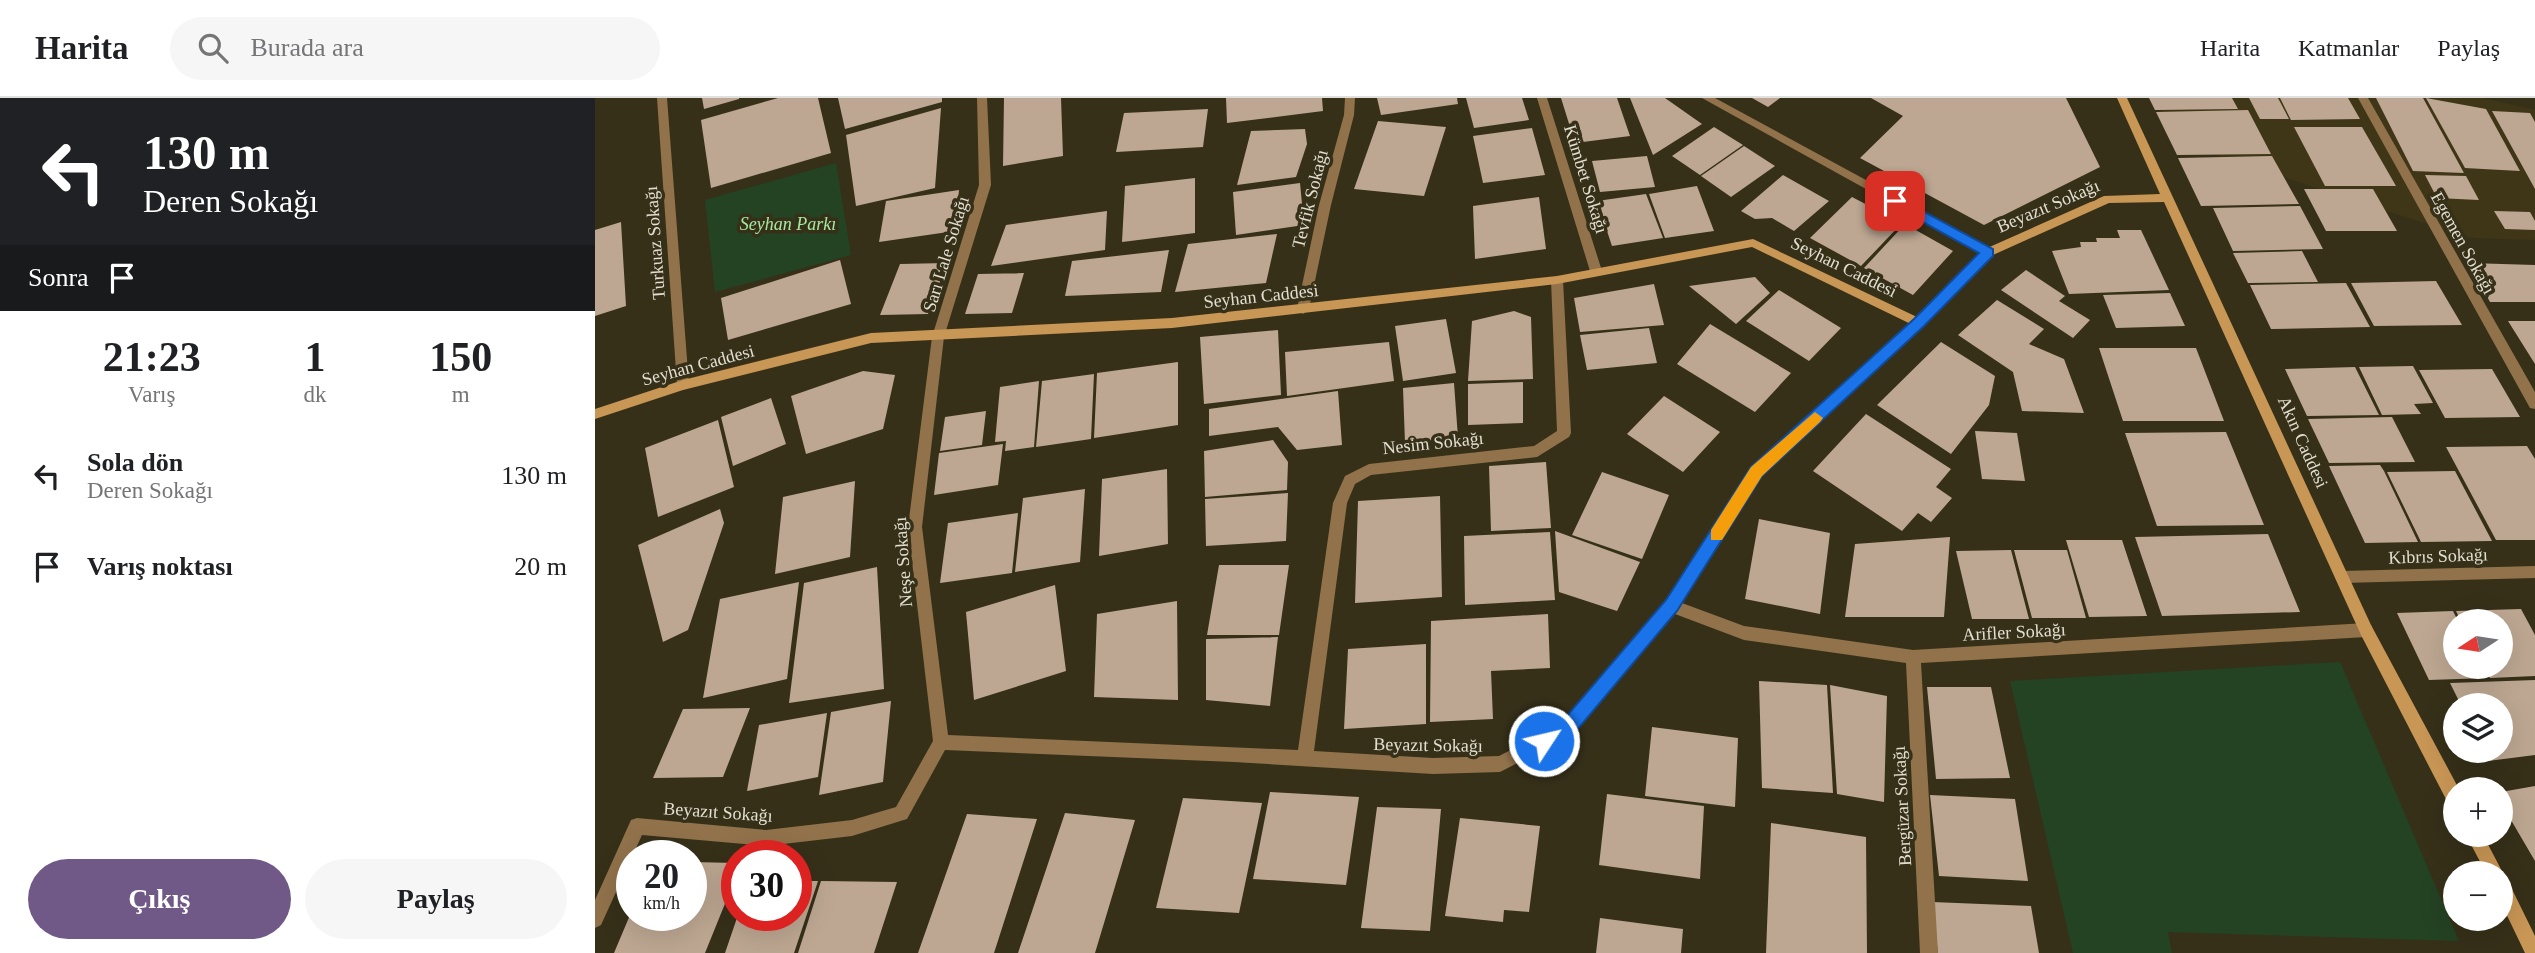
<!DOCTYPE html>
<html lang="tr">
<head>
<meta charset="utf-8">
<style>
	:root { --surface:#fff; --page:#f6f6f6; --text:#202124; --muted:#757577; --line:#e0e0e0; --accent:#705986 }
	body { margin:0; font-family:"Times New Roman",serif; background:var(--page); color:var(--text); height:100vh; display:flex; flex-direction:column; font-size:26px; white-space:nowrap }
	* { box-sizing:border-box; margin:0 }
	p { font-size:23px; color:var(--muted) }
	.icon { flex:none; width:38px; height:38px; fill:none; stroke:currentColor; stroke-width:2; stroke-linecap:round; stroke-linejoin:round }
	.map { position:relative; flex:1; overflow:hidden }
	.side { display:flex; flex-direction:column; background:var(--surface); width:595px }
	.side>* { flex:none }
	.hud { background:#202124; color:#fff; overflow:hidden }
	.needle { width:46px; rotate:258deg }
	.controls { position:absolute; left:1848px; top:511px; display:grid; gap:14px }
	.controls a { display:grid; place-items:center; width:70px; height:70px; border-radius:50%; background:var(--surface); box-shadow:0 7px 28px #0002; font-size:35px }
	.speed { position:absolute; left:21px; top:742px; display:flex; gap:14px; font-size:35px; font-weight:700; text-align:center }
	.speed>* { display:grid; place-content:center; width:91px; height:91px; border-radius:50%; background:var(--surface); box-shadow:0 7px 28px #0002; line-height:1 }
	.speed small { font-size:18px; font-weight:400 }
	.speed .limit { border:10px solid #d22; background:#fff; color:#111 }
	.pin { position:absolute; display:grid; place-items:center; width:60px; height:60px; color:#fff; margin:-30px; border-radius:14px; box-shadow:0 4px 10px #0006 }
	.me { position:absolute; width:77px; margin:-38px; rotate:55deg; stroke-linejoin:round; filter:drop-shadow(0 0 5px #0008) }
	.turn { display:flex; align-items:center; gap:24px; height:147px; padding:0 28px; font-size:32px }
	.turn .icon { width:91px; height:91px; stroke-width:2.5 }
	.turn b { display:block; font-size:49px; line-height:60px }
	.then { display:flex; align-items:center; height:66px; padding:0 28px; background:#0003; gap:14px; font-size:26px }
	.eta { display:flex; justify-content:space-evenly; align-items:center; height:119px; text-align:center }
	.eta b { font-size:42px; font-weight:700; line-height:49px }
	.button { display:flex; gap:14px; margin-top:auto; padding:14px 28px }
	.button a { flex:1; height:80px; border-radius:42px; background:var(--accent); color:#fff; font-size:28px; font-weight:700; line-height:80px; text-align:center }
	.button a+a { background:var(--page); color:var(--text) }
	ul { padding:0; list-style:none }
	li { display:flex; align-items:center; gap:21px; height:91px; padding:0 28px }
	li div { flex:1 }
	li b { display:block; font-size:26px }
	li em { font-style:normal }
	header { display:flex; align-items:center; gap:42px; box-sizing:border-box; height:98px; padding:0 35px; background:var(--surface); border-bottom:2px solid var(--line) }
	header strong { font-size:33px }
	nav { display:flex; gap:38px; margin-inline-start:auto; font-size:24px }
	.search { width:490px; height:63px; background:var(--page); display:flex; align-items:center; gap:18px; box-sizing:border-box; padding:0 24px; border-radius:38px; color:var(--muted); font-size:26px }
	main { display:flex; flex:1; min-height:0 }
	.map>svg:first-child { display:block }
	.built { fill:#3f3617 }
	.green { fill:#244323 }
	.building { fill:#bda792 }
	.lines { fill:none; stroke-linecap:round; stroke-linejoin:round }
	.street { fill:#91724b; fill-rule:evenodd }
	.secondary { fill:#c89655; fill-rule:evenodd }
	.route { fill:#1a73e8; stroke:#114b97; stroke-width:2 }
	.slow { fill:#f59e0b }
	.labels { text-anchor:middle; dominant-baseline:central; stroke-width:7; stroke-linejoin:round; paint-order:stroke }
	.street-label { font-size:18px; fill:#e2ded0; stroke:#363019 }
	.park-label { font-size:18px; font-style:italic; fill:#a4e9a1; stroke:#363019 }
</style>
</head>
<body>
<header>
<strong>Harita</strong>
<div class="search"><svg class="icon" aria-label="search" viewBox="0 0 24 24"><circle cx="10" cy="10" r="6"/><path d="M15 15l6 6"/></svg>Burada ara</div>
<nav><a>Harita</a><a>Katmanlar</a><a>Paylaş</a></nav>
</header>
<main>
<section class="side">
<div class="hud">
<div class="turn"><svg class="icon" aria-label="left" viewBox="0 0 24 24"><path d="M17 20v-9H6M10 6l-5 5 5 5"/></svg><div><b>130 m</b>Deren Sokağı</div></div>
<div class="then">Sonra<svg class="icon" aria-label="arrive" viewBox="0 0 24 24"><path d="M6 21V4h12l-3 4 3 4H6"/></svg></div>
</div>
<div class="eta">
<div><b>21:23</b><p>Varış</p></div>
<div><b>1</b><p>dk</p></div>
<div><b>150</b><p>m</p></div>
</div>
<ul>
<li><svg class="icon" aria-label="left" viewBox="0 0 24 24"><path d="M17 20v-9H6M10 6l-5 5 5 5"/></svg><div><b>Sola dön</b><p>Deren Sokağı</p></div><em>130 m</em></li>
<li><svg class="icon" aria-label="arrive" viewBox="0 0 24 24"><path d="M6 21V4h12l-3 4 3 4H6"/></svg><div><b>Varış noktası</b></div><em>20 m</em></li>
</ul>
<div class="button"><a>Çıkış</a><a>Paylaş</a></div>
</section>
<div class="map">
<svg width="1940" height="855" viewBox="0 0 1940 855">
	<rect width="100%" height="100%" fill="#363019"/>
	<path class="built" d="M1561 0H1888L1940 12V142L1875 140 1581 44Z"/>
	<path class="green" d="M241 65 256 157 120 194 110 102Z
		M1745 564 1864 843 1573 834 1577 855H1478L1415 583Z"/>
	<path class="building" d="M107 0H144V1L109 11Z
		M183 0H223L236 55 116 90 106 22Z
		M243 0H347V4L250 31Z
		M409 0H466L468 58 408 68Z
		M631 0H727L728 13 632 25Z
		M782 0H862L863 6 786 17Z
		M871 0H927L934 22 879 30Z
		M966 0H1022L1035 38 980 45Z
		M1035 0H1070L1107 26 1058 57Z
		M1157 0H1185L1173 9Z
		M1276 0H1471L1505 69 1389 127 1265 60 1308 18Z
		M1554 0H1637L1643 11 1560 12Z
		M1654 0H1683L1694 21H1665Z
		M1685 0H1753L1765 21 1696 22Z
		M1781 0H1828L1869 75 1818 73Z
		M1831 0 1891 11 1925 73 1870 70Z
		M346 10 340 90 261 108 251 37Z
		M613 11 608 49 521 54 529 15Z
		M1653 12 1676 56 1582 57 1561 14Z
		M1897 13 1935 15 1940 24V91Z
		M783 23 851 29 829 98 759 91Z
		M1119 29 1148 47 1105 77 1077 58Z
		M1699 29H1767L1801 88H1730Z
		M937 30 950 77 888 85 878 38Z
		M710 31 712 46 701 79 642 87 656 33Z
		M1149 48 1180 68 1136 99 1106 78Z
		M1052 58 1060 89 1005 94 997 63Z
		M1677 58 1704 106 1606 108 1583 60Z
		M1188 77 1234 103 1199 133 1177 120 1160 121 1146 113Z
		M1830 77 1871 78 1884 102 1842 100Z
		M600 80V135L527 144 530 88Z
		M705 85 709 127 641 137 638 94Z
		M1102 88 1119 133 1070 140 1054 96Z
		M1709 91H1778L1802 133H1731Z
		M364 92 360 133 284 144 291 103Z
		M1051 96 1068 140 1017 148 1002 103Z
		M944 99 951 151 880 161 878 108Z
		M1257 99 1307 125 1266 168 1215 140Z
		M1705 108 1728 151 1638 153 1618 110Z
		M512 113 510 152 396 168 411 127Z
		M1899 113 1935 114 1940 123V132L1910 131Z
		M26 124 31 208 0 218V132Z
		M1310 126 1358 153 1318 197 1269 170Z
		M1522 132H1546L1574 192 1474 196 1457 153 1486 149 1485 144H1502L1501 140H1525Z
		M682 136 671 185 580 194 593 146Z
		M574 152 566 194 470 198 477 163Z
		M1707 153 1723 184 1653 185 1638 155Z
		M245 162 256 206 133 242 126 200Z
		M352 165 333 216 285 217 305 166Z
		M1874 165 1940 167V204H1895Z
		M1431 172 1470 198 1464 203 1495 222 1478 240 1406 192Z
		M429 175 417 215 370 216 383 176Z
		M1160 179 1175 195 1141 226 1094 188Z
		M1841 183 1867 227 1779 228 1756 185Z
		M1751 185 1775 229 1676 231 1655 187Z
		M1059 186 1069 227 985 234 979 200Z
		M1184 192 1246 230 1214 263 1151 223Z
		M1575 195 1590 228 1521 230 1508 197Z
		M1402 202 1449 231 1434 246 1469 261 1489 315 1427 313 1418 274 1363 237Z
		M919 213 936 219 938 281 873 283 877 223Z
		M851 221 861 275 808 283 800 228Z
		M1913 223H1940V266Z
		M1115 226 1196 275 1160 314 1082 266Z
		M1054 230 1062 265 992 272 985 237Z
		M683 232 686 297 609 306 605 239Z
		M794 244 799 283 692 298 690 254Z
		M1346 244 1400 278 1394 307 1356 356 1282 307Z
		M1504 250H1601L1629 323H1528Z
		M583 264V327L499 340 502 275Z
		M1818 268 1838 305 1819 306 1826 316 1787 317 1764 269Z
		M1760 269 1784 317 1712 318 1690 271Z
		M1897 271 1925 319 1850 320 1824 272Z
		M268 273 300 277 288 331 211 356 196 298Z
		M499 276 496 341 441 349 447 283Z
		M444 283 439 349 410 353 411 343 400 344 405 289Z
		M928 284V325L873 327V286Z
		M859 285 863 340 810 345 808 290Z
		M743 293 747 347 702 352 683 329 614 338V311Z
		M1069 298 1125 334 1088 374 1032 336Z
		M176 300 191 346 138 368 126 319Z
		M391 313 387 347 345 353 350 319Z
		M1271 316 1356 371 1341 389 1357 400 1336 424 1323 415 1307 433 1218 373Z
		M1797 319 1820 364 1734 365 1713 321Z
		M123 322 139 389 63 419 50 350Z
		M1380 333 1422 335 1430 383 1387 381Z
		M1631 334 1669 427 1562 428 1530 335Z
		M678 342 693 364 692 392 610 399 609 353Z
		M408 346 403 387 339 397 344 355Z
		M1932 348 1940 361V442H1901L1851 349Z
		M951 364 956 430 896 433 894 368Z
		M1785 367 1789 373 1823 444 1770 445 1734 368Z
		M572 371 573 446 504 458 507 381Z
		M1860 373 1897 443 1826 444 1792 374Z
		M1007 374 1074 397 1047 461 977 437Z
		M260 383 255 459 180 476 188 399Z
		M490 391 485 464 420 474 428 400Z
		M693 395 691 443 611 448 610 401Z
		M845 398 847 499 760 505 763 403Z
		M125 411 129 425 93 532 68 544 43 447Z
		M423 415 417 475 345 485 353 425Z
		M1164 421 1235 435 1225 516 1150 501Z
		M960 433 1045 464 1022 513 964 494Z
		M955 434 960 502 870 507 869 438Z
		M1673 436 1705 514 1567 518 1540 439Z
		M1355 439 1349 519H1250L1260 446Z
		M1471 442H1527L1552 518 1494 519Z
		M1416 452 1434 521H1377L1361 453Z
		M1419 452H1472L1491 520H1437Z
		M624 467H694L684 537H612Z
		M282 469 289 591 194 605 209 485Z
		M204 484 192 581 108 600 125 501Z
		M460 487 471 573 379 602 371 514Z
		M582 503 583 602 499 599 502 516Z
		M1926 511 1940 537V578L1895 580 1890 569H1906V523H1866L1861 513Z
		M1858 513 1863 523H1860V569H1886L1892 580 1834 582 1802 515Z
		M953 516 955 570 896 573 898 621 835 624 836 523Z
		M683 539 675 608 611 602V541Z
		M831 546V626L749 631 753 551Z
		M1940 582V657L1893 663 1888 653H1906V607H1866L1855 585Z
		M1164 583 1232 587 1238 695 1167 690Z
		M1235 587 1292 598 1289 704 1242 696Z
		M1332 589H1396L1415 680 1341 681Z
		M296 603 288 684 224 697 236 614Z
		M155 610 128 679 58 680 88 611Z
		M232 615 223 679 152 693 164 627Z
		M1057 629 1143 640 1140 709 1050 698Z
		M1940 688V763L1906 705V694Z
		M675 694 764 699 751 787 658 781Z
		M1012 696 1109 708 1105 781 1004 767Z
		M1335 697 1420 701 1433 783 1344 778Z
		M588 700 667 705 644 815 561 810Z
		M782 709 846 711 835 833 766 830Z
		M470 715 540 722 500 855H423Z
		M372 716 442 721 399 855H323Z
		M865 720 945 728 934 814 909 812 908 824 850 818Z
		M1176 725 1271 739 1272 855H1171Z
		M96 764 142 765V776L110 855H19L35 817H96Z
		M201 783H223L199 855H130L143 817H201Z
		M226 783 302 784 279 855H203Z
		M1337 804 1436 808 1444 855H1343Z
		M1005 820 1088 831 1086 855H1001Z"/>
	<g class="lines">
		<path class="street" d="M62 0H72L94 287 88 292 82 287Z
			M382 0H392L396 87 349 239 327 429 353 637 703 652 738 405 750 378 774 366 939 348 962 333 956 182 962 178 968 182 976 335 974 339 942 359 776 377 760 386 752 405 719 653 838 660 904 658 965 627 1072 503 1157 369 1320 222 1324 220 1330 225 1328 228 1167 377 1087 505 1149 528 1318 552 1771 525 1776 527 1778 532 1776 537 1771 539 1326 565 1343 855H1325L1311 565 1149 542 1080 516 977 637 905 674 838 676 639 664 350 652 312 721 257 738 171 748 47 737 6 827 0 830V802L36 722 42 720 171 732 257 722 301 709 338 643 313 429 337 239 384 87Z
			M750 0H760L759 17 736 107 714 211 708 216 702 211 724 107 749 17Z
			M942 0H952L1007 173 1005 176 1001 177 995 173Z
			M1107 0H1120L1398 151 1400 154 1398 157H1390Z
			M1763 0H1773L1940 294V311L1935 310Z
			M1940 468V480L1747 485 1742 483 1740 479 1742 475 1747 473Z"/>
		<path class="secondary" d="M1522 0H1532L1776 527 1864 691H1860V709L1854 707 1766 537 1569 104 1514 105 1398 157 1328 228 1324 230 1157 149 962 186 577 230 276 245 88 292 0 321V311L88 282 276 235 577 220 962 178 1158 141 1322 219 1390 151 1509 98 1565 96Z
			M1871 737H1888L1908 775 1907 779 1912 781 1940 838V855H1930L1906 805V775H1891Z"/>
	</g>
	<path class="route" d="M1300 98 1398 151V158L1329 228 1167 378 1082 513 977 638 949 652 943 650 940 643 943 637 965 626 1071 502 1156 369 1319 221 1384 155 1295 106 1293 103Z"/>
	<path class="slow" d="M1220 314 1228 320 1225 324 1167 378 1127 442H1116V432L1156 369Z"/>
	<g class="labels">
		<g class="street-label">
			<text transform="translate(991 81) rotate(73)">Kümbet Sokağı</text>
			<text transform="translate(715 101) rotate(-76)">Tevfik Sokağı</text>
			<text transform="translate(1453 108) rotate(-23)">Beyazıt Sokağı</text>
			<text transform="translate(60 145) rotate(-94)">Turkuaz Sokağı</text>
			<text transform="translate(1868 145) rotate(61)">Egemen Sokağı</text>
			<text transform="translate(351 156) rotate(-73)">Sarı Lale Sokağı</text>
			<text transform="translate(1249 169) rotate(26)">Seyhan Caddesi</text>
			<text transform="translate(666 198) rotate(-6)">Seyhan Caddesi</text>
			<text transform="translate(103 267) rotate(-15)">Seyhan Caddesi</text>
			<text transform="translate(1708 344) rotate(66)">Akın Caddesi</text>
			<text transform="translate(838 345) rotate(-6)">Nesim Sokağı</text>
			<text transform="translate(1843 458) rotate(-2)">Kıbrıs Sokağı</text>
			<text transform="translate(308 464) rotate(-94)">Neşe Sokağı</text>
			<text transform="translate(1419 534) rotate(-3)">Arifler Sokağı</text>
			<text transform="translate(833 647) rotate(1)">Beyazıt Sokağı</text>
			<text transform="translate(1307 708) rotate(-93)">Bergüzar Sokağı</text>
			<text transform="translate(123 714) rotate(4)">Beyazıt Sokağı</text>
		</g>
		<g class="park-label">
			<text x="193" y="126">Seyhan Parkı</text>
		</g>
	</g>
</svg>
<div class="controls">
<a><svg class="needle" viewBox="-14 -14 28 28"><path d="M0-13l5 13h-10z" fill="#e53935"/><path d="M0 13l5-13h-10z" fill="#757577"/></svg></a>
<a><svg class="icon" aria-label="layers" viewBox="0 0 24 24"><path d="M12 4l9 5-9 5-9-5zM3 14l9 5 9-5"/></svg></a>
<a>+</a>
<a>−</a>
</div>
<div class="speed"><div>20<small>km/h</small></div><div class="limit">30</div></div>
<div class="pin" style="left:1300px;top:103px;background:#d93025"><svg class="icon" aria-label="arrive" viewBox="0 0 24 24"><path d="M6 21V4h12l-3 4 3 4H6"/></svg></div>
<svg class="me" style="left:949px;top:643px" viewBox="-20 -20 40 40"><circle r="17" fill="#1a73e8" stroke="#fff" stroke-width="3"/><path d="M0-11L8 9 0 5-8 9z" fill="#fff"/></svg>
</div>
</main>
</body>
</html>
